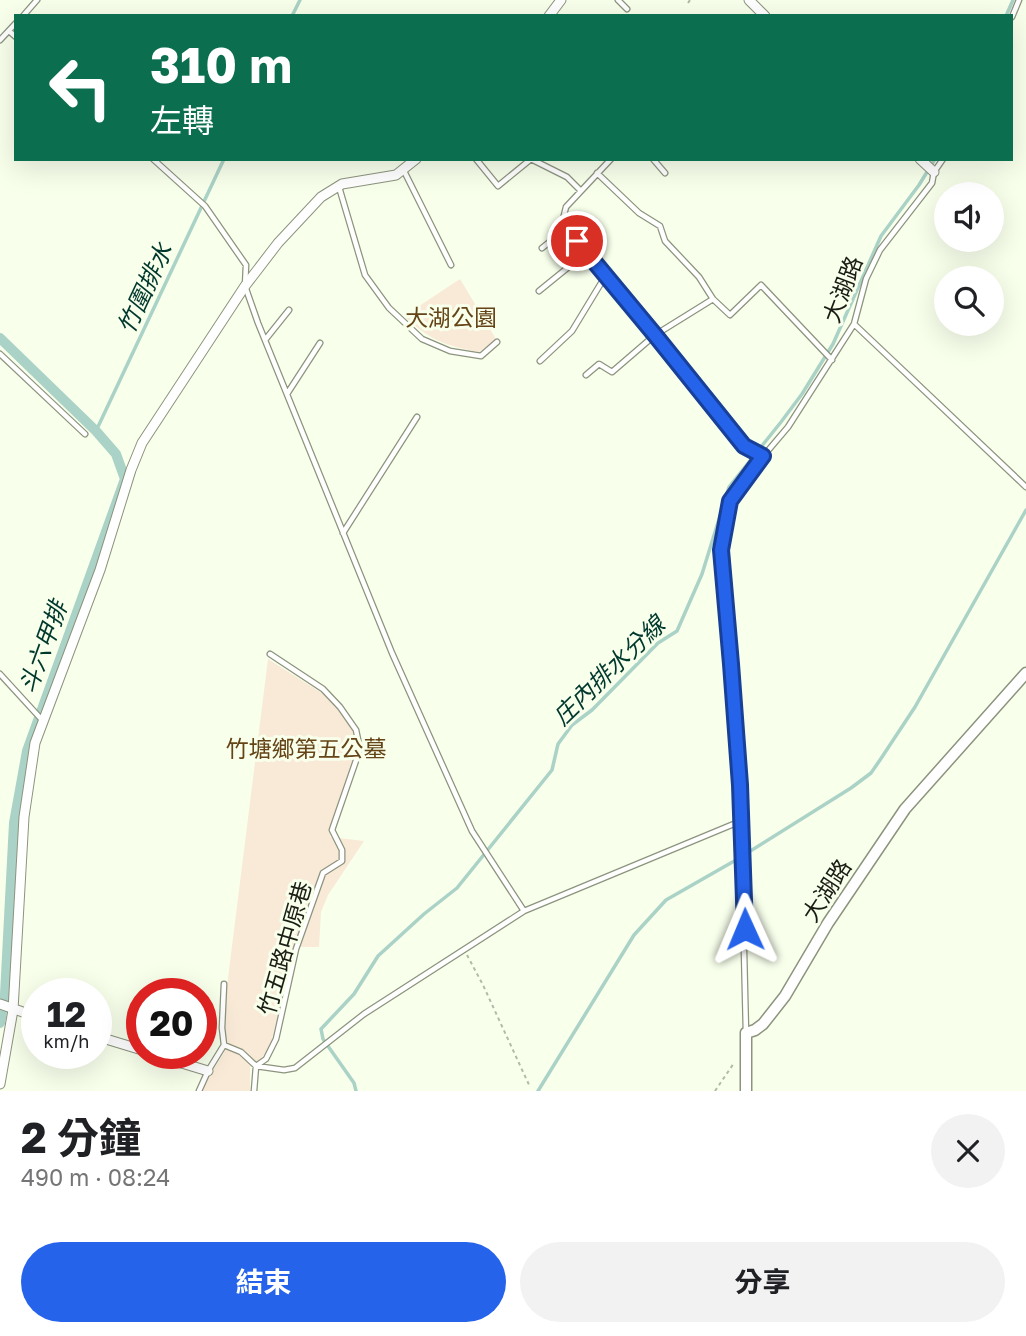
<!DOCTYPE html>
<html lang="zh-TW">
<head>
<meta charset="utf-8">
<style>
	:root { --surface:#fff; --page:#f2f2f2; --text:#202124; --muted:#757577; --accent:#2563eb }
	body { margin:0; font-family:"Golos Text","Noto Sans TC",sans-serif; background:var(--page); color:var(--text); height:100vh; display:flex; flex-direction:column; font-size:26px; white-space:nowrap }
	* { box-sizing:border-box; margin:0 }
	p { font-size:23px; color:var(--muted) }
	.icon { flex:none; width:38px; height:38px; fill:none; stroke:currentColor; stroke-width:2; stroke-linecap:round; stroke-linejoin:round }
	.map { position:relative; height:1091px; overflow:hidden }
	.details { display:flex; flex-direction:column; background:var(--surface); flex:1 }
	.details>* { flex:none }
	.top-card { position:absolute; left:14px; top:14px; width:999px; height:147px; border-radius:0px; box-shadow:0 7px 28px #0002; background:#0b6e4f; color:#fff; overflow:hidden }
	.fabs { position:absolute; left:934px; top:182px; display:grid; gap:14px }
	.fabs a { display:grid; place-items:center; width:70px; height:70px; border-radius:50%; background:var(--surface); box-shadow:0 7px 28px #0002; font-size:35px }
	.speed { position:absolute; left:21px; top:978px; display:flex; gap:14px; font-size:35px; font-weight:700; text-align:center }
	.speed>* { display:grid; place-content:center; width:91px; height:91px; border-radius:50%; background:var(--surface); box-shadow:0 7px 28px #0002; line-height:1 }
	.speed small { font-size:18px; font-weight:400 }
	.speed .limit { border:10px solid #d22; background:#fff; color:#111 }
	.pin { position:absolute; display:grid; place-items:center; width:60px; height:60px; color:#fff; margin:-30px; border:4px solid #fff; border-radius:50%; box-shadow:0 2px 7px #0007 }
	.me { position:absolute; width:77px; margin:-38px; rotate:359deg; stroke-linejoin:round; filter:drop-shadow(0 0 5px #0008) }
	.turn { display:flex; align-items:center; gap:24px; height:147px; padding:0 21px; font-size:32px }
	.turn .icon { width:91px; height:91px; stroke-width:2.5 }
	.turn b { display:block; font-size:49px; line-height:60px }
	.round { display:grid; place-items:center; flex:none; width:74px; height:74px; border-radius:37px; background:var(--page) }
	.summary { display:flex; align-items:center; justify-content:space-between; height:119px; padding:0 21px }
	h1 { font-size:42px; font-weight:700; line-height:52px }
	.primary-button { display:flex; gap:14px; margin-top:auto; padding:14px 21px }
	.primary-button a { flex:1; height:80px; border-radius:42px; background:var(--accent); color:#fff; font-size:28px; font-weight:700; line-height:80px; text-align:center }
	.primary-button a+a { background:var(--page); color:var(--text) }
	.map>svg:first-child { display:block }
	.green { fill:#f9e9d7 }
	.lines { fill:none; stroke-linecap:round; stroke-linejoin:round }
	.stream { stroke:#abd2c6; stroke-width:3.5 }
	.canal { stroke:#abd2c6; stroke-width:10 }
	.service-casing { stroke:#8c947e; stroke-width:7 }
	.minor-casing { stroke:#8c947e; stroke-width:11 }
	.tertiary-casing { stroke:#8c947e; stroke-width:13 }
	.path { stroke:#b4b9a9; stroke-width:2; stroke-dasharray:3.5 3.5; stroke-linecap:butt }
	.service { stroke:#fff; stroke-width:4.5 }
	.minor { stroke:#fff; stroke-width:9 }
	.tertiary { stroke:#fff; stroke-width:10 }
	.route-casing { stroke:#184099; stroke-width:18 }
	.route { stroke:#2563eb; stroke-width:12 }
	.labels { text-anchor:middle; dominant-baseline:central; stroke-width:6; stroke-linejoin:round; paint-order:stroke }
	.street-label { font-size:23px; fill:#1a1d14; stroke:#f8ffeb }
	.park-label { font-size:23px; fill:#654417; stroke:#f8ffeb }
	.water-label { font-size:24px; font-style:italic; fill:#00382d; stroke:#f8ffeb }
</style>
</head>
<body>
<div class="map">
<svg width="1026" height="1091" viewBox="0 0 1026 1091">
	<rect width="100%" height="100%" fill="#f8ffeb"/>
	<path class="green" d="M460 279 496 339 479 352C444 345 431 341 404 316Z
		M268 659 325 695 350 723 354 733 356 750 330 837 364 841 328 895 321 912 319 947H294L270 1047 259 1061 250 1067V1091H203L206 1080 224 1053 227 986Z"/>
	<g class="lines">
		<path class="stream" d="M292 16 300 0
			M1006 16 1013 0
			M96 431 224 159
			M356 1091 354 1083 323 1039 321 1029 354 994 378 956 424 914 457 888 552 770 558 744 572 725 592 710 658 643 677 631 702 574 729 487 781 422 802 394 833 344 881 236 919 185 935 159
			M538 1091 634 935 666 900 736 860 851 788 871 773 880 760 915 707 1026 510"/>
		<path class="canal" d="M0 338 96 431 116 454 125 479 27 751 14 823 5 994 0 1023"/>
		<defs>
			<path id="service" d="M618 0 627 9
				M23 16 37 0
				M1012 17 1019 0
				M9 31 16 37
				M0 40 16 23
				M153 159 205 206 246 265 245 286 258 323 392 653 472 831 524 911
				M476 159 498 186 531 159 567 177 581 191
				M611 159 566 207 562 223 655 335 744 446 763 456
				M653 159 665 173
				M403 169 451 265
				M597 173 639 213 660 226 665 241 699 277 713 299 730 315 761 285 832 360
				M339 187 365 275 389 308 422 339 450 351 481 356 497 342
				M542 248 566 229
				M539 291 587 252
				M854 324 1026 487
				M265 340 289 310
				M0 354 85 434
				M540 361 572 331 606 275
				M586 375 599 364 612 372 655 335 713 299
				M287 394 320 343
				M343 533 417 417
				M0 674 43 721
				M746 1033 740 785 721 550 730 501 760 460 788 427 854 324 866 279 880 250 932 183 934 172 943 159
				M224 1045 241 1052 256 1066 284 1070 295 1068 364 1014 524 911 741 821
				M199 1091 208 1071 224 1045 222 1028 224 984
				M254 1091 256 1066 266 1059 276 1039 296 949 323 873 342 861V850L332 830 360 749 356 730 340 707 323 689 270 654"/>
			<path id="minor" d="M749 0 765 16
				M549 16 561 0
				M920 159 934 172
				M0 1004 37 1017
				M96 1036 142 1050
				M152 1054 208 1071
				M0 1084 13 1010 24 817 35 743 100 570 131 470 142 443 245 286 278 243 321 197 342 184 396 175 416 159"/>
			<path id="tertiary" d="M746 1091V1033L755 1030 763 1024 785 996 828 923 905 809 1026 673"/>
		</defs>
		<use href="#service" class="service-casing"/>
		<use href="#minor" class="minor-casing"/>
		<use href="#tertiary" class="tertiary-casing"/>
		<path class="path" d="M688 3 690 0
			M467 955 483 985 530 1087
			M715 1091 734 1063"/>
		<use href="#service" class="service"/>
		<use href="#minor" class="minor"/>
		<use href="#tertiary" class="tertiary"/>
	</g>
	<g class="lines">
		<defs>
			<path id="route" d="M577 241 655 335 744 446 763 456 730 501 721 550 731 664 740 785 745 929"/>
		</defs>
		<use href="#route" class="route-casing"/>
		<use href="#route" class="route"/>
	</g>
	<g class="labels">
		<g class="street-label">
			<text transform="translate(842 289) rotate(-69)">大湖路</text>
			<text transform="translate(826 890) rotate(-57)">大湖路</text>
			<text transform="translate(284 948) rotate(-74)">竹五路中原巷</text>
		</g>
		<g class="park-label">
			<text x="451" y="317">大湖公園</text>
			<text x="306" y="748">竹塘鄉第五公墓</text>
		</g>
		<g class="water-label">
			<text transform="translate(144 288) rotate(-65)">竹圍排水</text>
			<text transform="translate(42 647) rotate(-70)">斗六甲排</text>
			<text transform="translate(608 670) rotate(-44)">庄內排水分線</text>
		</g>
	</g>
</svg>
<div class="fabs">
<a><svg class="icon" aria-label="sound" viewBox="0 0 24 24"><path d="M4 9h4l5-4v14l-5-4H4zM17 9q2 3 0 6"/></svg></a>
<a><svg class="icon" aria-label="search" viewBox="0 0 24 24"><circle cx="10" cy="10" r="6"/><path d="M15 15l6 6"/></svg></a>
</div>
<div class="speed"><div>12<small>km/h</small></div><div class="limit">20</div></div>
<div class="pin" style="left:577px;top:241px;background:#d93025"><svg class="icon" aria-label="arrive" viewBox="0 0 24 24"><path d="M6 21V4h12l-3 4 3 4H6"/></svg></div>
<svg class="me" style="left:745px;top:929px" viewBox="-20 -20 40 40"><path d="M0-17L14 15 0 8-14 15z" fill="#2563eb" stroke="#fff" stroke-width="4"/></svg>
<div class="top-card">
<div class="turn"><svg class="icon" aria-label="left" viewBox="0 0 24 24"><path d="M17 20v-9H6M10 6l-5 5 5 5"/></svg><div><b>310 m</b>左轉</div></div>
</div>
</div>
<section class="details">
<div class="summary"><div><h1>2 分鐘</h1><p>490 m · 08:24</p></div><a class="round"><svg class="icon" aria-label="close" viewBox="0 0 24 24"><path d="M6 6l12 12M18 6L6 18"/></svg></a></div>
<div class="primary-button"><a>結束</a><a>分享</a></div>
</section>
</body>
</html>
